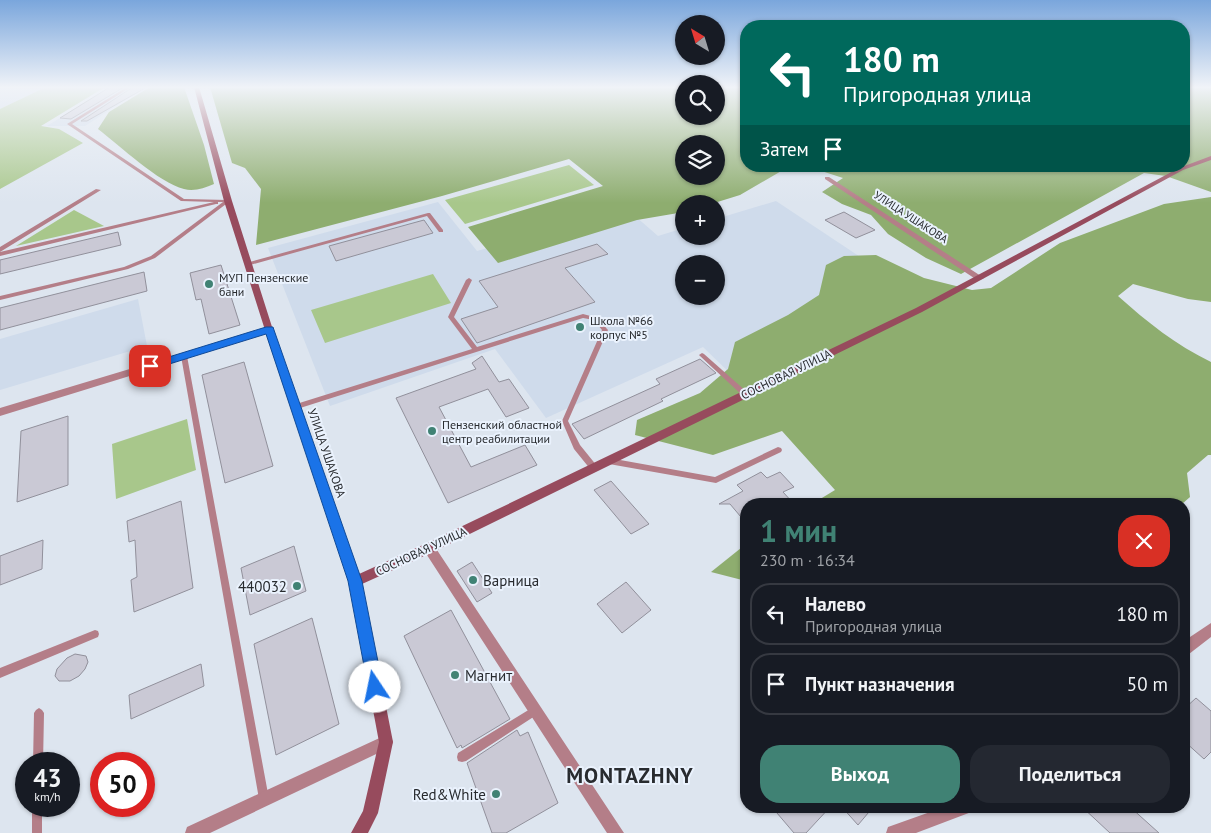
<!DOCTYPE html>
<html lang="ru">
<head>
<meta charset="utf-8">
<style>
	:root { --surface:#171b24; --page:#242831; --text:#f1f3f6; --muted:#9ea1a6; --line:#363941; --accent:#408274 }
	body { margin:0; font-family:"PT Sans",sans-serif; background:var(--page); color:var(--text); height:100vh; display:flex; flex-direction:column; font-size:19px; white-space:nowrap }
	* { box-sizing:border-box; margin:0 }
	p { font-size:16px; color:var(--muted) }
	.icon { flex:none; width:28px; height:28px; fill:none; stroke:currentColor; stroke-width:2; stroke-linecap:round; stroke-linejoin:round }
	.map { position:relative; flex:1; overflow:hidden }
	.sheet { position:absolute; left:740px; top:498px; width:450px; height:315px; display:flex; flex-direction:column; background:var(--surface); border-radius:20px; box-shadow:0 1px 4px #0004 }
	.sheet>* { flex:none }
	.hud { position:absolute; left:740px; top:20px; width:450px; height:152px; border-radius:20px; box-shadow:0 1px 4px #0004; background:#00695c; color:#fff; overflow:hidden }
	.needle { width:32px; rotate:322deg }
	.controls { position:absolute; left:675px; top:15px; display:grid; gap:10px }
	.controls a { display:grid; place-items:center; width:50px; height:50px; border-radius:50%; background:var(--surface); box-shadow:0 1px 4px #0004; font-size:25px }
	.speed { position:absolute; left:15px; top:752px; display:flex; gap:10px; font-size:25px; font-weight:700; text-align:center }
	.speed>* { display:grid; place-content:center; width:65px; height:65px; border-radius:50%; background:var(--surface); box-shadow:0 1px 4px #0004; line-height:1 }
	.speed small { font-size:12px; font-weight:400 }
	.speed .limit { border:8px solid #d22; background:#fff; color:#111 }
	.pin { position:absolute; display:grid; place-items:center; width:42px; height:42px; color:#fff; margin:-21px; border-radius:10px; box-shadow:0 2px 8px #0006 }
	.me { position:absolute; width:55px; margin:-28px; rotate:349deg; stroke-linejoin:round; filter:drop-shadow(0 0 4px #0008) }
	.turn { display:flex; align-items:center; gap:18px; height:105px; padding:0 20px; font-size:22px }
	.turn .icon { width:65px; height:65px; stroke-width:2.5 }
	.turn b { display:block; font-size:35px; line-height:42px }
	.then { display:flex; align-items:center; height:48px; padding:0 20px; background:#0003; gap:10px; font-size:19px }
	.round { display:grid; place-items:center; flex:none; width:52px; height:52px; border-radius:20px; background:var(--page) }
	.head { display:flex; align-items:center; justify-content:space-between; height:85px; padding:0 20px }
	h1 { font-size:30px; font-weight:700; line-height:38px; color:var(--accent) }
	.primary-button { display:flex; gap:10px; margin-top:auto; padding:10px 20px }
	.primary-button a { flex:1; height:58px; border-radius:20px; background:var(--accent); color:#fff; font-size:20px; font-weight:700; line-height:58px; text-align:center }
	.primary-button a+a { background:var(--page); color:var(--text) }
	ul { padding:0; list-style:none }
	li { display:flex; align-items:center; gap:15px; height:62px; margin:0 10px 8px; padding:0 10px; border:2px solid var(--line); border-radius:20px }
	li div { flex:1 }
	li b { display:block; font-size:19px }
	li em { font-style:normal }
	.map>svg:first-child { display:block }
	.built { fill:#cfdbeb; fill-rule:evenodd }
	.green { fill:#a8c78b }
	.forest { fill:#8ead6f; fill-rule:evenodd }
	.building { fill:#cac9d5; stroke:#91909b }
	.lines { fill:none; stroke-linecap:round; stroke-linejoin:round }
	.lane { fill:#b47e88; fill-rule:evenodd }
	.street { fill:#b47e88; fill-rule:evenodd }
	.secondary { fill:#974b5d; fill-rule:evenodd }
	.route { fill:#1a73e8; stroke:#114b97 }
	.poi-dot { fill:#408274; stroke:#eaf2fd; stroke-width:2 }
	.labels { text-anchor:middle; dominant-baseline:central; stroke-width:4; stroke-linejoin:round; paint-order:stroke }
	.far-street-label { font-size:11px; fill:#282b2f; stroke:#eaf2fd }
	.poi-label { font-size:12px; fill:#282b2f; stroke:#eaf2fd; text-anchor:start }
	.street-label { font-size:12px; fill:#282b2f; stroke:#eaf2fd }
	.near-poi-label { font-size:15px; fill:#282b2f; stroke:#eaf2fd; text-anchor:start }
	.near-district-label { font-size:21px; font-weight:bold; letter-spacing:1px; fill:#282b2f; stroke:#eaf2fd }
</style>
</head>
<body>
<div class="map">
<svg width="1211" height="833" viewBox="0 0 1211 833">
	<rect width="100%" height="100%" fill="#dde5ef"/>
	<path class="built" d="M0 87H46L0 109Z
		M109 87H146L85 126H47Z
		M776 201 922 298 740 383 703 347 546 418 495 349 330 406 268 248 438 202 477 251 627 209 658 236 684 228V236H716V219ZM684 264H716V296H684Z
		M138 299 147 346 0 390V339Z"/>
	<path class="green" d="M46 87H105L41 126 59 129 83 143 0 189V109Z
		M569 165 594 185 465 224 445 200Z
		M74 210 104 226 16 246Z
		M433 274 451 303 325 343 311 310Z
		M187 419 196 470 116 499 112 444Z"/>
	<path class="forest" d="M150 87H184L204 145 214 184C204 188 194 192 184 189 159 183 119 145 98 129L109 112Z
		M210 87H684V116H716V87H746V166H790L740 195 711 204H684V212L637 220 498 263 468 227 603 186 569 159 442 196 256 245 261 189 245 168 232 163ZM684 144H716V176H684Z
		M1184 87H1211V192L1166 176 1144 173 961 274 926 258 888 234 871 215 842 204 822 192 843 178 806 166H1184Z
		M1211 197V302L1188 299 1133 284 1118 296C1147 322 1176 345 1211 362V455H1208L1187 473 1190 497 1182 504H812L835 490 782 431 713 455 635 435 637 420 700 393 728 369 735 342 788 315 819 295 826 265 844 256 876 255 924 278 972 290 991 288 1060 243 1164 204Z
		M746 544V581L711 572Z"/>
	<path class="building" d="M110 87H124L71 119 60 118Z
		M133 87H147L87 121H81Z
		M844 212 875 230 856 238 825 220Z
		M424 220 433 233 336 261 329 246Z
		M118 232 121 245 0 274V260Z
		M597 244 608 254 565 268 595 302 477 343 461 319 498 307 479 281Z
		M221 265 240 325 209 334 201 299 196 300 190 273Z
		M144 272 147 291 0 330V308Z
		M482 356 499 382 509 379 529 408 506 417 488 389 439 407 471 467 525 445 537 465 448 503 396 398 476 369 472 363Z
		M700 359 716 373 661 399 663 401 584 439 572 424 660 384 656 379Z
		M244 362 273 466 225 483 202 375Z
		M68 416V485L17 502 21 431Z
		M761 472 767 478 780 472 794 487 783 492 794 504H746V523L730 504H719L743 491 737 485Z
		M611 481 649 524 631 534 594 490Z
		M181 501 193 588 134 612 131 580 137 577 135 540 129 542 127 521Z
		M43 540 42 569 0 585V556Z
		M294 546 306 591 250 615 241 568Z
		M472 562 492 593 477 602 457 571Z
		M626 582 651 610 622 633 597 604Z
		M451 610 510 719 462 748 461 745 457 748 404 636Z
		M312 618 339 724 276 755 254 644Z
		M75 654 86 656 88 662 85 669 79 676 70 681H59L55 676 57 669 67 658Z
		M201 664 204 686 131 719 129 695Z
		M1196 698 1211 711V752L1204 759 1184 741V709Z
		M517 730 520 736 528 732 558 803 506 833H492L467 763Z
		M771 806H831L806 833H794Z
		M841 806H874L858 825Z
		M1081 806H1129L1159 833H1110Z"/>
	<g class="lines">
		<path class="lane" d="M127 87H131L72 124 184 199 228 200 230 201 155 258 128 269 0 300V296L124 267 151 256 223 202H218V204H216L0 256V252L214 202 181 201 67 124Z
			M428 213H430L443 230V232H439L427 216 250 265 248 266 245 264 246 263Z
			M469 278 472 280 454 317 477 347 583 314 598 318 607 329 608 330 568 421 580 445 597 466 598 468 597 470H591L574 449 562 421 602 330 594 320 583 318 297 409H293L292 407 293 405 472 349 448 317 466 280Z
			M702 353 704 354 747 392 748 394 747 396H743L700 356 699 355Z
			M184 354 187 356 269 799 268 803 264 804 260 803 259 799 181 356Z
			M778 447 781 448 782 450 781 452 716 483 609 464 606 463 605 461 606 459 609 458 715 477Z
			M95 630 98 631 99 634 98 637 0 678V668Z
			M535 706 538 708 540 711 538 714 466 761 462 762 458 761 457 757 458 753Z
			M39 708 42 710 44 713 43 764H33L34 713 36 710Z
			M32 806H42V833H32Z"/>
		<path class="street" d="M825 177H829L984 278 980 280H977L825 179Z
			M96 189 101 190 0 252V247Z
			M269 327 273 330 272 332 0 416V408Z
			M429 543 433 544 624 833H607L425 552 423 548 425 544Z
			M1211 623V637L1189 654 1184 655V641Z
			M386 735 391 737 393 742 391 747 210 833H185L187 827Z
			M947 806H977L974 811 916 833H886L888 827Z"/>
		<path class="secondary" d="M194 87H199L232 201 273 330 359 574 425 544 916 308 1179 168 1211 156V160L1183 170 922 312 433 552 362 584 393 742 378 813 368 833H351L363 811 379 742 349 581 265 330 224 201Z"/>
	</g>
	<linearGradient id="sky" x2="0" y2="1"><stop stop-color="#7aa6dc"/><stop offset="0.43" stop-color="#f0f3f8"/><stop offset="1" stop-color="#f0f3f8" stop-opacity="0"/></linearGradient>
	<rect width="1211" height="203" fill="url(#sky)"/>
	<path class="route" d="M266 327H273L274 330 362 581 383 687 381 692 375 695 370 692 368 687 348 581 266 334 150 370 145 366 146 364Z"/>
	<g class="poi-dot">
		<circle cx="209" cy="284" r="5"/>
		<circle cx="580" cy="327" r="5"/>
		<circle cx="432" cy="431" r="5"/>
		<circle cx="473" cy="580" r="5"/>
		<circle cx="297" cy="586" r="5"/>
		<circle cx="455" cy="675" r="5"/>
		<circle cx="496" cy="794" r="5"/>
	</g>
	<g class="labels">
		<g class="far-street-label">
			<text transform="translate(911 217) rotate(33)">УЛИЦА УШАКОВА</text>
		</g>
		<g class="poi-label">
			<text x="219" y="277">МУП Пензенские<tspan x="219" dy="14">бани</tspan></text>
			<text x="590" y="320">Школа №66<tspan x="590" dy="14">корпус №5</tspan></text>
			<text x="442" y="424">Пензенский областной<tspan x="442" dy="14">центр реабилитации</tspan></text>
		</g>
		<g class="street-label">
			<text transform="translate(786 374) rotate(-26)">СОСНОВАЯ УЛИЦА</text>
			<text transform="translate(327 453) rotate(71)">УЛИЦА УШАКОВА</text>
			<text transform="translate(421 551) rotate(-25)">СОСНОВАЯ УЛИЦА</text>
		</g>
		<g class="near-poi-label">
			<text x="483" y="580">Варница</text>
			<text x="287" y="586" text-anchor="end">440032</text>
			<text x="465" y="675">Магнит</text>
			<text x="486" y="794" text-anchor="end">Red&amp;White</text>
		</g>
		<g class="near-district-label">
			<text x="630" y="775">MONTAZHNY</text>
		</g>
	</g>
</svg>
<div class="controls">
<a><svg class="needle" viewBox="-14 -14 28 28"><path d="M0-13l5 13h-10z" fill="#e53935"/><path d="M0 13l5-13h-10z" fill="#9ea1a6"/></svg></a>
<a><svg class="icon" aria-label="search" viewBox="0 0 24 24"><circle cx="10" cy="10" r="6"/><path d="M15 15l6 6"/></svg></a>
<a><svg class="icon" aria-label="layers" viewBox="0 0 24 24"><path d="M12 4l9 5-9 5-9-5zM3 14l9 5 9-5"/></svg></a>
<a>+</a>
<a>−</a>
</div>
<div class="speed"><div>43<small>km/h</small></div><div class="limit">50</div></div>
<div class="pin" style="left:150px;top:366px;background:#d93025"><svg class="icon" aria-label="arrive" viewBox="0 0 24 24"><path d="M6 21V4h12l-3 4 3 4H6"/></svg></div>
<svg class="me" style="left:375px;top:687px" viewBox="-20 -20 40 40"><circle r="19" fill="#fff"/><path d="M0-13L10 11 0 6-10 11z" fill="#1a73e8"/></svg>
<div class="hud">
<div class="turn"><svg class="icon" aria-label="left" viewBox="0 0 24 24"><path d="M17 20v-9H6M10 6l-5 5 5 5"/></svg><div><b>180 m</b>Пригородная улица</div></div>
<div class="then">Затем<svg class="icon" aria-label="arrive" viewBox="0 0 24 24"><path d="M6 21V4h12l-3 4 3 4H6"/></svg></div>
</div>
<section class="sheet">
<div class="head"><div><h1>1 мин</h1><p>230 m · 16:34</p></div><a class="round" style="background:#d93025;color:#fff"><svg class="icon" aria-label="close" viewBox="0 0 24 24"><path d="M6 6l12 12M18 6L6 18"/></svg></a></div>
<ul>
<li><svg class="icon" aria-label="left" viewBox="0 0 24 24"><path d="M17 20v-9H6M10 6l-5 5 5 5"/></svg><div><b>Налево</b><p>Пригородная улица</p></div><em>180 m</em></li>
<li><svg class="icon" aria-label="arrive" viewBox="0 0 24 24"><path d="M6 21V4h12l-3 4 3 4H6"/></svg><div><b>Пункт назначения</b></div><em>50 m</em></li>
</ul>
<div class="primary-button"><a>Выход</a><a>Поделиться</a></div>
</section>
</div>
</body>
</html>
